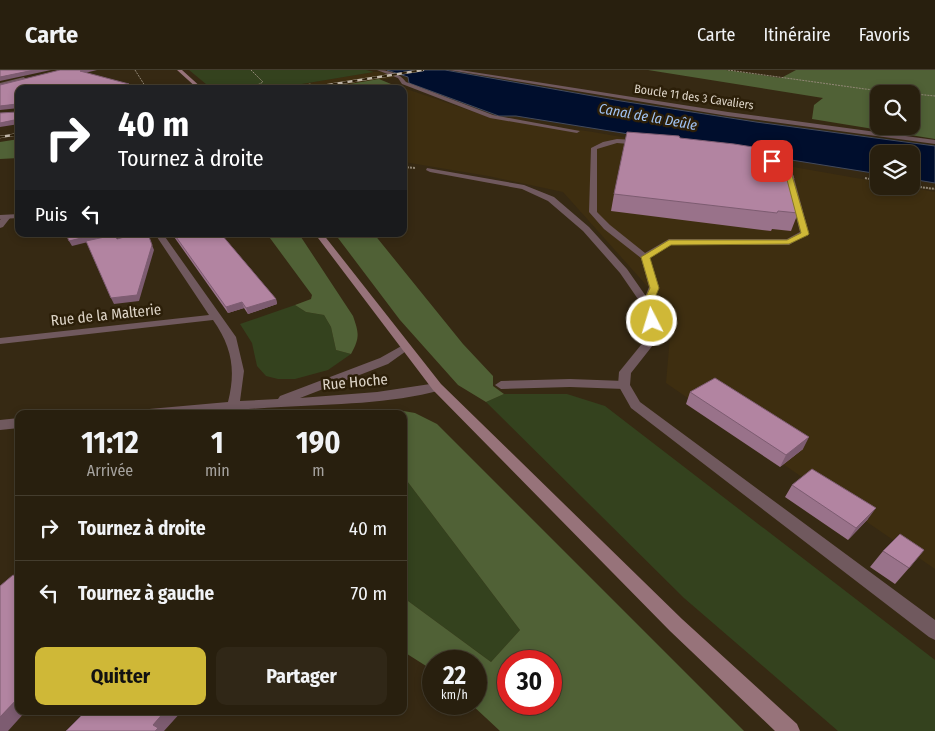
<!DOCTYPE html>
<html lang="fr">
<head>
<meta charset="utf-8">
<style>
	:root { --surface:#281f0e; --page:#302717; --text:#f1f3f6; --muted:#a5a29e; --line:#443d2e; --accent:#cfb837 }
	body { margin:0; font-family:"Fira Sans Condensed",sans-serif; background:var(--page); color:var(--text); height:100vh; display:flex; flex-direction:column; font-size:19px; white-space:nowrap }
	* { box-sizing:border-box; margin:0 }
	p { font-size:16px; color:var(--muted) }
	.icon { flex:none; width:28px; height:28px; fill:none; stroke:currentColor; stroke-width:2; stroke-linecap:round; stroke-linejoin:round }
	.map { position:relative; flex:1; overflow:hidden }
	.drawer { position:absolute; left:15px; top:340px; width:392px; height:305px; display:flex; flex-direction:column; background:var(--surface); border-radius:10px; box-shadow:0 2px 8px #0003,0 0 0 1px var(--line) }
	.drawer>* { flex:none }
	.banner { position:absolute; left:15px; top:15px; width:392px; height:152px; border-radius:10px; box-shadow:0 2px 8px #0003,0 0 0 1px var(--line); background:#202124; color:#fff; overflow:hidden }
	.buttons { position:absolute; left:870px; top:15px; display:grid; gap:10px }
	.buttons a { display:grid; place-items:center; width:50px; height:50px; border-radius:10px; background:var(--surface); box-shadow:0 2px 8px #0003,0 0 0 1px var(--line); font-size:25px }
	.speed { position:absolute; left:422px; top:580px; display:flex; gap:10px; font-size:25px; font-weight:700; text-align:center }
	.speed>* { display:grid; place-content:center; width:65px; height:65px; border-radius:50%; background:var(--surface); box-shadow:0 2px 8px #0003,0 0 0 1px var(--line); line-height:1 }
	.speed small { font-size:12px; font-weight:400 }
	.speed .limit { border:8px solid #d22; background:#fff; color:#111 }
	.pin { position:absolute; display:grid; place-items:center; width:42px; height:42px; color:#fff; margin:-21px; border-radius:10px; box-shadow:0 2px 8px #0006 }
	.me { position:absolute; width:55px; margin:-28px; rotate:355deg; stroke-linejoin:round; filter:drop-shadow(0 0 4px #0008) }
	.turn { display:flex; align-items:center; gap:18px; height:105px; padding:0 20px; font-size:22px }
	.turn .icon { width:65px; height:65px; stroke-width:2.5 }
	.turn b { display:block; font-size:35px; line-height:42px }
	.then { display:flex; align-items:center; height:48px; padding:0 20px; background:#0003; gap:10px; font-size:19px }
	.eta { display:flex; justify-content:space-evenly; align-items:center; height:85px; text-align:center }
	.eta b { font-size:30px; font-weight:700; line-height:35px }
	.primary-button { display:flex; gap:10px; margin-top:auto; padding:10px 20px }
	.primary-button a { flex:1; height:58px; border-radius:10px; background:var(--accent); color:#111; font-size:20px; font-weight:700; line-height:58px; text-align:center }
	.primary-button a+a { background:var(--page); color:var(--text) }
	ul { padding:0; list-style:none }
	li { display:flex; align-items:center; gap:15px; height:65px; padding:0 20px; border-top:1px solid var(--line) }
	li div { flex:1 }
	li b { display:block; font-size:19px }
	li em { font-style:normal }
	header { display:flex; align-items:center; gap:30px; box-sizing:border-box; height:70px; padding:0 25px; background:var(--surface); border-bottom:1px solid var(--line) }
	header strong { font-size:24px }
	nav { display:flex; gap:28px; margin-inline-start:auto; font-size:18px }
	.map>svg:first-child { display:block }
	.built { fill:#3e2e10 }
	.green { fill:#34421e }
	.forest { fill:#506136; fill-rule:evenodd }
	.water { fill:#000e2d; stroke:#434a5c }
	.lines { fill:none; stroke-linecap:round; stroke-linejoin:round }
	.path-far1 { stroke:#928776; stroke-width:1; stroke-dasharray:2 1; stroke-linecap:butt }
	.path { stroke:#928776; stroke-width:2; stroke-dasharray:2 1; stroke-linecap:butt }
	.service { fill:#70595e; fill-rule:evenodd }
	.minor { fill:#70595e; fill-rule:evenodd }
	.secondary { fill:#97737a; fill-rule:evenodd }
	.rail-casing { stroke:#c3b9ab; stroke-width:2.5 }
	.rail { stroke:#2c1f09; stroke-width:2; stroke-dasharray:5; stroke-linecap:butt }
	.wall { fill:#99728a }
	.shaded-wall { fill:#7d5c71 }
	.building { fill:#b284a1; stroke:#7d5c71 }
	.route { fill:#cfb837; stroke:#877824 }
	.labels { text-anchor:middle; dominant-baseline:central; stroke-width:5; stroke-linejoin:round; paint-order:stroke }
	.far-street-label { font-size:12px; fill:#ded5c8; stroke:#2c1f09 }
	.far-water-label { font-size:14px; font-style:italic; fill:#a1c4f5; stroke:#2c1f09 }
	.street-label { font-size:15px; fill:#ded5c8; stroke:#2c1f09 }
</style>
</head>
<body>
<header>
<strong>Carte</strong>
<nav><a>Carte</a><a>Itinéraire</a><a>Favoris</a></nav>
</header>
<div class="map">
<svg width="935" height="661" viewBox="0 0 935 661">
	<rect width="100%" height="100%" fill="#362913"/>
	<path class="built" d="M374 2H385L395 7 380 10 489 47 593 62 879 112V116H903L935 122V499L666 313 672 244 563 122 488 106 404 92V19H272Z"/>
	<path class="green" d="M189 0H366L374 2 272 19H212Z
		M295 235 306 242 324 245 331 257 336 280 351 284 328 300 295 309H278L266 306 257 296 252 273 240 254Z
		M504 324H567L605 336 935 590V661H838L684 528 486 332Z
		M404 407 520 560 491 592 404 528Z"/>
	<path class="forest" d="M648 0H726L781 8 796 0H935V69L812 49 814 35 823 28ZM879 24H911V56H879Z
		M379 9 391 14 369 19H320Z
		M19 69V88L0 89V72Z
		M267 164H299L353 246C359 263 360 268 351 284L336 280 331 257 324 245 306 242 295 235 311 229 312 225Z
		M335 164H374L463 274 493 306V316L504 324 486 332 458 315 400 250Z
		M392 339 415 343 437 354 744 661H500L471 634H476V591H434V601L404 582V528L491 592 520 560 404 407V344H356L353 340ZM551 591V634H509V591Z"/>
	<path class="water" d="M387 0H445L621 31 756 52 935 76V113L911 109V84H879V104L516 46H499L409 13 408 7Z"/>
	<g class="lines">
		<path class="path-far1" d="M135 0 147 19
			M728 0 865 19 935 26
			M250 19 263 12 251 0"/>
		<path class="path" d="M404 97 416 98
			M865 108 879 111
			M911 116 935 119"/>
		<path class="service" d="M377 0C387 0 400 3 406 12L493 45 580 61 577 63 490 48 402 14 398 8Z
			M449 0H460L728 42 935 70V74L728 46Z
			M617 69 635 70 644 73 641 75 617 73 597 79V142L610 155 645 183 669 169H787L800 162 784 101 788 99 792 101 809 163 789 175H671L650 188 659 217 651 237H643L642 235 649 217 641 188 604 159 589 142 591 78 603 72Z
			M3 146 10 148 3 157 0 158V150Z
			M570 309 624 311 630 315 624 319 570 317 501 319 495 315 501 311Z"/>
		<path class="minor" d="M24 7 26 10 0 17V13Z
			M427 98 524 115 554 127 589 157 627 199 652 235 657 251V270L631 303 630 315 640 332 935 550V570L929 567 631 338 618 315 619 302 645 270 647 251 642 235 620 203 583 161 548 131 522 119 430 102 426 100Z
			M19 144V148L0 149V145Z
			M155 164H163L236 267 244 301 240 331 278 329 280 326 380 288 405 274 411 277 409 279 388 294 300 328 377 322 437 313 443 317 441 320C390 334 334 334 281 337 231 340 182 344 132 344L138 340 228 332C236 300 232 277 213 250L0 274V268L209 245Z
			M19 348V358L0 360V350Z"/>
		<path class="secondary" d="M177 0H182L203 19H198Z
			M315 164H323L441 314 682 549 797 654 800 661H775L670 561 433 320Z"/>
		<defs>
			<path id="rail" d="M285 19 310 15
				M303 19 423 0
				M0 67 19 64"/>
		</defs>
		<use href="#rail" class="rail-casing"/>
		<use href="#rail" class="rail"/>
	</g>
	<path class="wall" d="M680 68 794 109 790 118 798 143 791 161 772 159 771 161 611 141 614 124Z
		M172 164H221L276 229 277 234 248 244 244 238 228 243Z
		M690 322 803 379 780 397 686 334Z
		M792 415 868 449 848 470 785 427Z
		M883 481 909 498 895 514 870 497Z"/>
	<path class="shaded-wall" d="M34 0H51L0 11V7Z
		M83 0H97L81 4 80 1Z
		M129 14 130 18 125 19H116L115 17Z
		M17 34 19 38 0 40V36Z
		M19 49V54L0 57V53Z
		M98 164 100 169 72 176 69 171Z
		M152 175 154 180 139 231 114 234 111 228Z
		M276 229 277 234 248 244 246 238Z
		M242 232 244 238 228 243 226 237Z
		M809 367 803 379 780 397 786 385Z
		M876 438 868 449 848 470 856 458Z
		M19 627V641H26L8 661H0V647Z
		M165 641H182L164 661H155L153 655Z"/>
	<path class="building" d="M0 0H34L0 7Z
		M60 0H83L80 1 129 14 115 17 120 19H19V39L17 34 0 36V15Z
		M19 40V49L0 53V43L17 42Z
		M627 62 679 66 680 68 734 74 785 82 794 109H787L798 143 778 141 777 143 614 124Z
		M66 164H98L69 171Z
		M136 164H148L152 175 137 225 111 228 86 171 114 165 117 169Z
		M174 164H221L276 229 246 238 242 232 226 237Z
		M715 308 809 367 786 385 690 322Z
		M812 399 876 438 856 458 792 415Z
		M900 464 924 480 909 498 883 481Z
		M13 505 19 508V627L0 647V516Z
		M86 641H165L153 655 158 658 155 661H66Z"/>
	<path class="route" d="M772 89 786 94 791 102 809 164 808 165 789 174 671 175 650 188 659 218 652 235 657 251 656 253H649L642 235 650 218 641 187 669 170H787L801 163 785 102 781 97 770 92V90Z"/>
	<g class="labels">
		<g class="far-street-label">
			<text transform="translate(694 27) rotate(8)">Boucle 11 des 3 Cavaliers</text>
		</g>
		<g class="far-water-label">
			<text transform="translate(648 47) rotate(10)">Canal de la Deûle</text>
		</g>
		<g class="street-label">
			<text transform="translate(106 245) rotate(-6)">Rue de la Malterie</text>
			<text transform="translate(355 312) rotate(-5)">Rue Hoche</text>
		</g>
	</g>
</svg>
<div class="buttons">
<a><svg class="icon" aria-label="search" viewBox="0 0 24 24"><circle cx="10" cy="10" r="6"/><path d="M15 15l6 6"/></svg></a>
<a><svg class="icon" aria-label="layers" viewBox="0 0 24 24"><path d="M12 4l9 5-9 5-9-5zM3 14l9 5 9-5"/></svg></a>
</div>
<div class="speed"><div>22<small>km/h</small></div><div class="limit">30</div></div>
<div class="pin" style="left:772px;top:91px;background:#d93025"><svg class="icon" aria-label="arrive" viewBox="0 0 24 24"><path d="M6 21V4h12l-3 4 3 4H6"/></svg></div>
<svg class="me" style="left:652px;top:251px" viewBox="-20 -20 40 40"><circle r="17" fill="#cfb837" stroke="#fff" stroke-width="3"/><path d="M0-11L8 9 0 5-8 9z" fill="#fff"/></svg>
<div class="banner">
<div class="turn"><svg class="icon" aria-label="right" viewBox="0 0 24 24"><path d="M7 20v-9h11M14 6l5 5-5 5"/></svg><div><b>40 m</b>Tournez à droite</div></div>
<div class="then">Puis<svg class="icon" aria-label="left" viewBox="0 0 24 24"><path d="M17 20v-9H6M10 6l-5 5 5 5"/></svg></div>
</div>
<section class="drawer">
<div class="eta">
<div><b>11:12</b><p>Arrivée</p></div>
<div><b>1</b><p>min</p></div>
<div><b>190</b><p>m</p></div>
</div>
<ul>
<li><svg class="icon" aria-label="right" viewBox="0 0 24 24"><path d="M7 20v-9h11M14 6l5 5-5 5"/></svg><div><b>Tournez à droite</b></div><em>40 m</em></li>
<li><svg class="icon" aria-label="left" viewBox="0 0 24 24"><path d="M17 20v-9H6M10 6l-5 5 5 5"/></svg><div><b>Tournez à gauche</b></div><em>70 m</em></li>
</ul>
<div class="primary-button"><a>Quitter</a><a>Partager</a></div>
</section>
</div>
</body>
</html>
